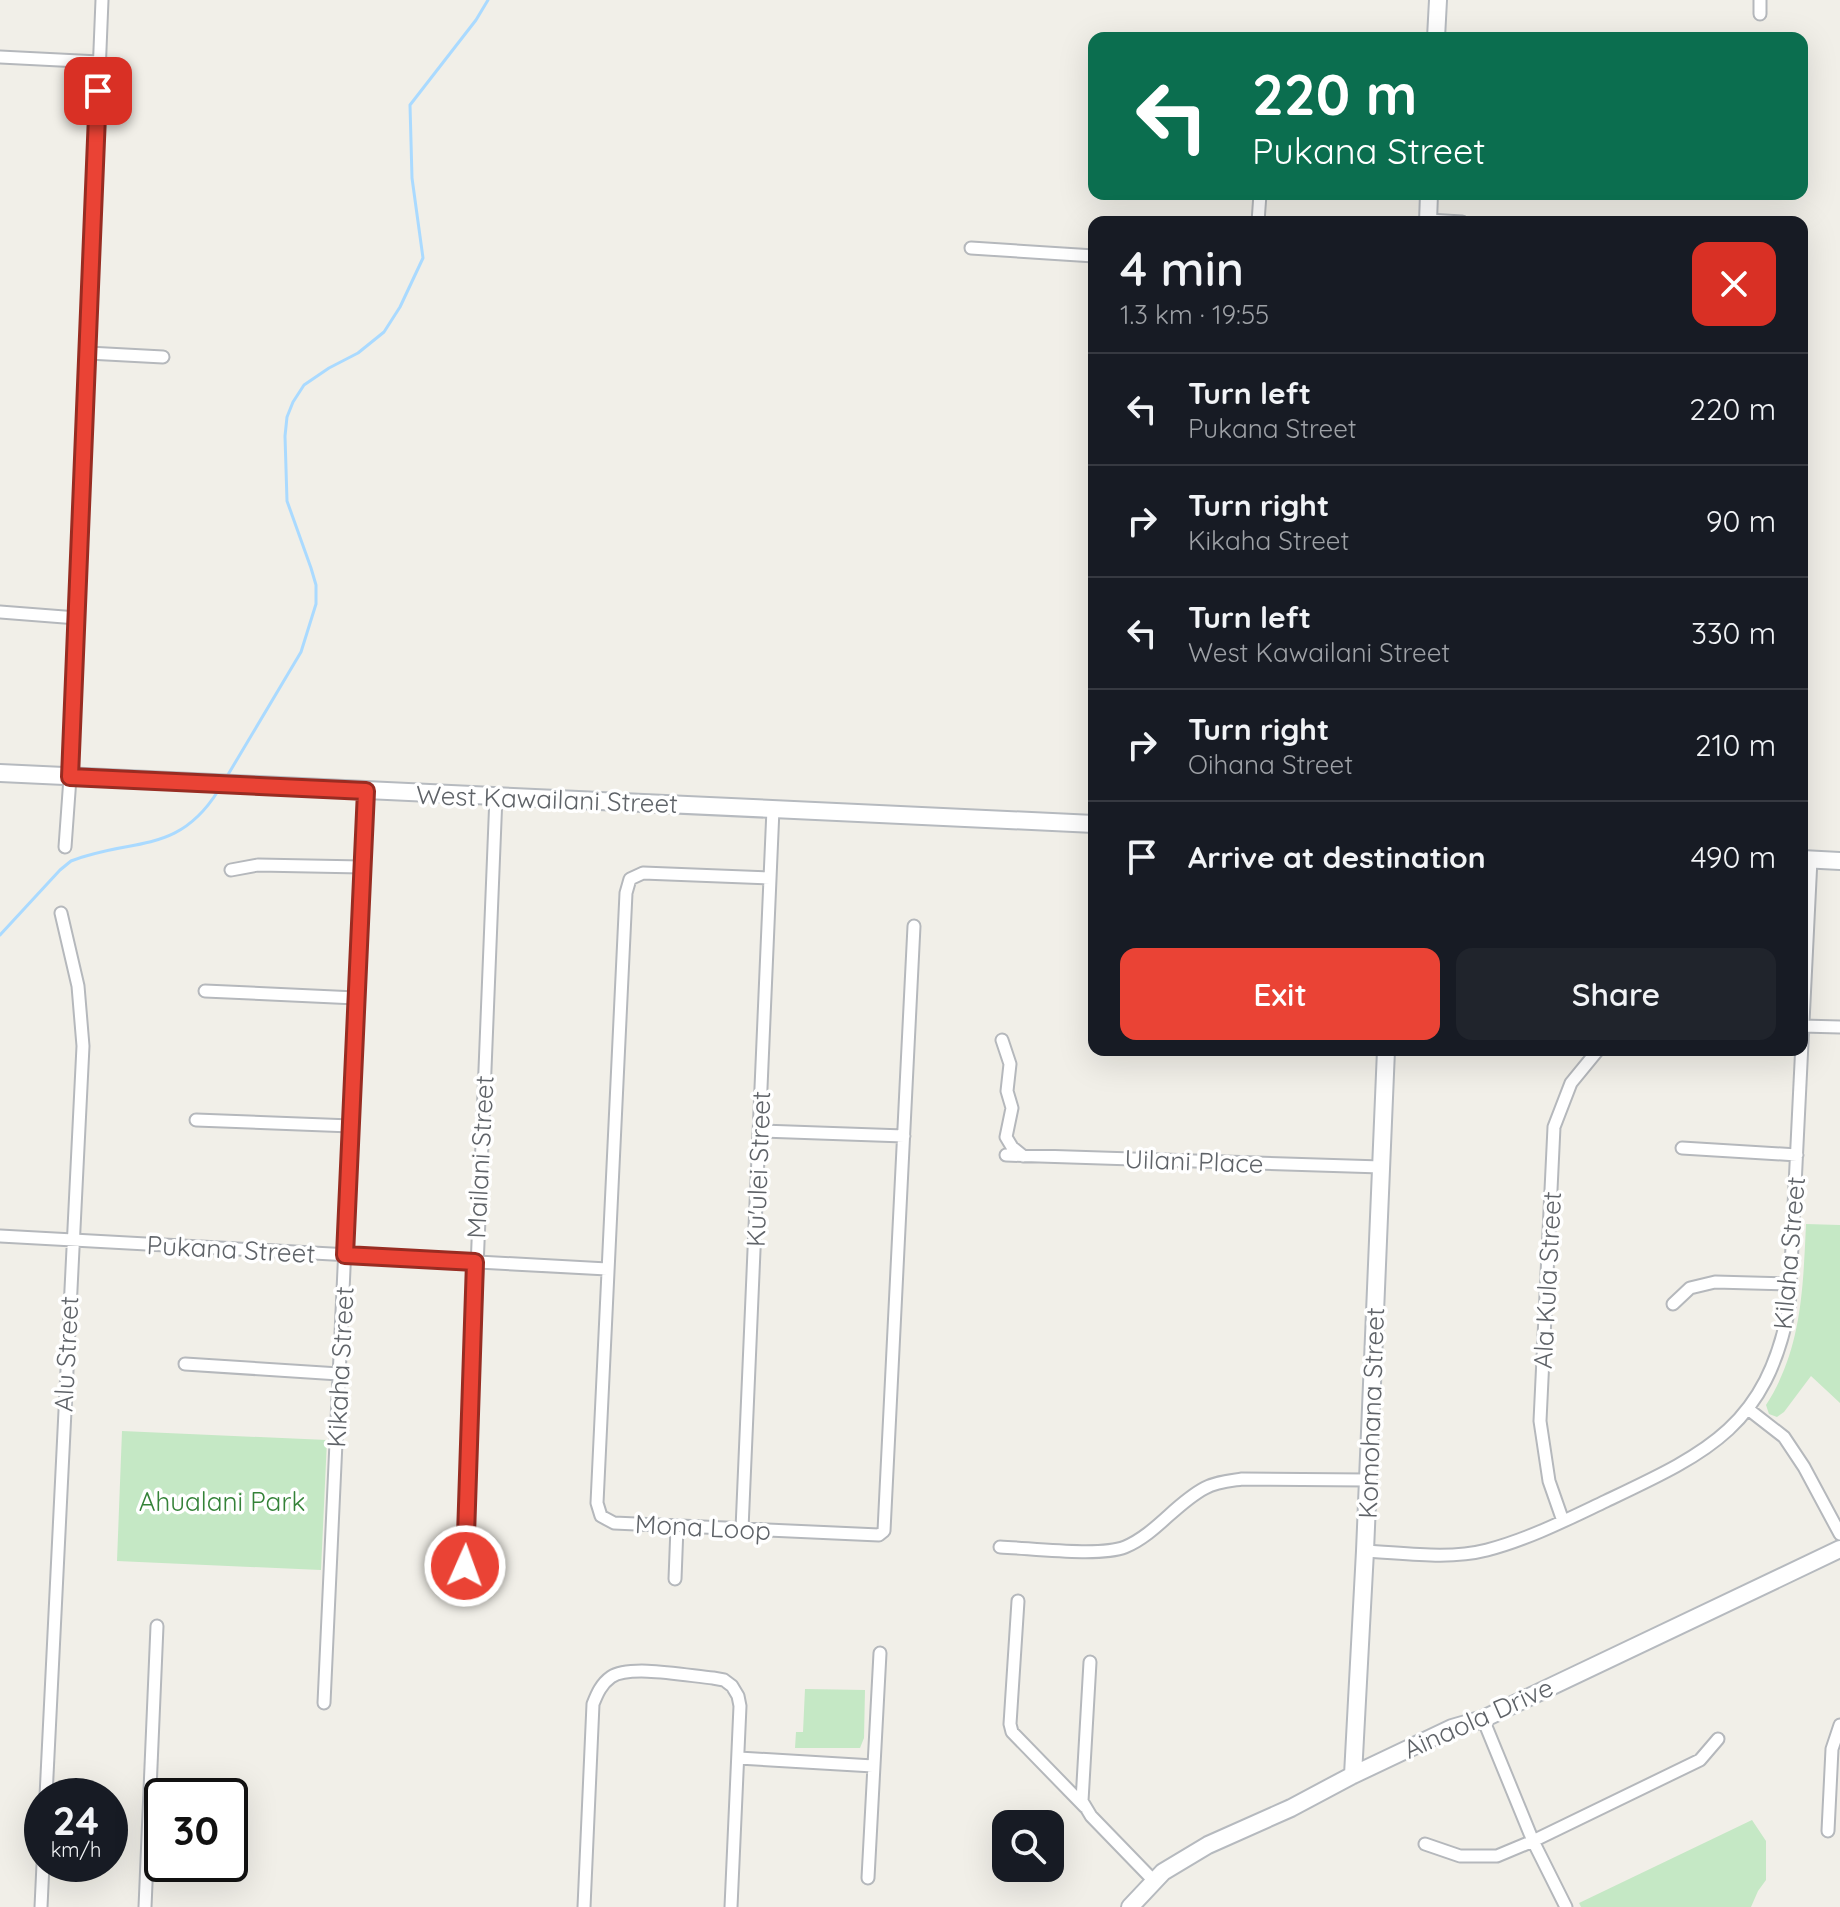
<!DOCTYPE html>
<html lang="en">
<head>
<meta charset="utf-8">
<style>
	:root { --surface:#171b24; --page:#20242c; --text:#f1f3f6; --muted:#9ea1a6; --line:#363941; --accent:#ea4335 }
	body { margin:0; font-family:Quicksand,sans-serif; background:var(--page); color:var(--text); height:100vh; display:flex; flex-direction:column; font-size:30px; white-space:nowrap }
	* { box-sizing:border-box; margin:0 }
	p { font-size:26px; color:var(--muted) }
	.icon { flex:none; width:44px; height:44px; fill:none; stroke:currentColor; stroke-width:2; stroke-linecap:round; stroke-linejoin:round }
	.map { position:relative; flex:1; overflow:hidden }
	.drawer { position:absolute; left:1088px; top:216px; width:720px; height:840px; display:flex; flex-direction:column; background:var(--surface); border-radius:16px; box-shadow:0 8px 32px #0002 }
	.drawer>* { flex:none }
	.top-card { position:absolute; left:1088px; top:32px; width:720px; height:168px; border-radius:16px; box-shadow:0 8px 32px #0002; background:#0b6e4f; color:#fff; overflow:hidden }
	.controls { position:absolute; left:992px; top:1810px; display:grid; gap:16px }
	.controls a { display:grid; place-items:center; width:72px; height:72px; border-radius:16px; background:var(--surface); box-shadow:0 8px 32px #0002; font-size:40px }
	.speed { position:absolute; left:24px; top:1778px; display:flex; gap:16px; font-size:40px; font-weight:700; text-align:center }
	.speed>* { display:grid; place-content:center; width:104px; height:104px; border-radius:50%; background:var(--surface); box-shadow:0 8px 32px #0002; line-height:1 }
	.speed small { font-size:20px; font-weight:400 }
	.speed .limit { border:4px solid #111; border-radius:12px; background:#fff; color:#111 }
	.pin { position:absolute; display:grid; place-items:center; width:68px; height:68px; color:#fff; margin:-34px; border-radius:16px; box-shadow:0 4px 12px #0006 }
	.me { position:absolute; width:88px; margin:-44px; rotate:2deg; stroke-linejoin:round; filter:drop-shadow(0 0 6px #0008) }
	.turn { display:flex; align-items:center; gap:28px; height:168px; padding:0 32px; font-size:36px }
	.turn .icon { width:104px; height:104px; stroke-width:2.5 }
	.turn b { display:block; font-size:56px; line-height:68px }
	.round { display:grid; place-items:center; flex:none; width:84px; height:84px; border-radius:16px; background:var(--page) }
	.summary { display:flex; align-items:center; justify-content:space-between; height:136px; padding:0 32px }
	h1 { font-size:48px; font-weight:600; line-height:60px }
	.cta { display:flex; gap:16px; margin-top:auto; padding:16px 32px }
	.cta a { flex:1; height:92px; border-radius:16px; background:var(--accent); color:#fff; font-size:32px; font-weight:600; line-height:92px; text-align:center }
	.cta a+a { background:var(--page); color:var(--text) }
	ul { padding:0; list-style:none }
	li { display:flex; align-items:center; gap:24px; height:112px; padding:0 32px; border-top:2px solid var(--line) }
	li div { flex:1 }
	li b { display:block; font-size:30px }
	li em { font-style:normal }
	.map>svg:first-child { display:block }
	.green { fill:#c5e8c5 }
	.lines { fill:none; stroke-linecap:round; stroke-linejoin:round }
	.stream { stroke:#aadaff; stroke-width:3 }
	.street-casing { stroke:#b5b8bc; stroke-width:15 }
	.secondary-casing { stroke:#b6babf; stroke-width:20 }
	.street { stroke:#fff; stroke-width:11 }
	.secondary { stroke:#fff; stroke-width:16 }
	.route-casing { stroke:#982c22; stroke-width:20 }
	.route { stroke:#ea4335; stroke-width:14 }
	.labels { text-anchor:middle; dominant-baseline:central; stroke-width:7; stroke-linejoin:round; paint-order:stroke }
	.street-label { font-size:26px; fill:#5f6368; stroke:#fff }
	.park-label { font-size:26px; fill:#348238; stroke:#fff }
</style>
</head>
<body>
<div class="map">
<svg width="1840" height="1907" viewBox="0 0 1840 1907">
	<rect width="100%" height="100%" fill="#f1efe8"/>
	<path class="green" d="M1806 1224 1840 1225V1403L1811 1376 1784 1412 1777 1417 1769 1414 1766 1405C1802 1349 1803 1288 1806 1224Z
		M122 1431 327 1440 321 1570 117 1561Z
		M805 1689 865 1690 864 1738 860 1748H795L796 1732H803Z
		M1752 1820 1766 1841V1880L1758 1891 1751 1907H1581L1579 1903Z"/>
	<g class="lines">
		<path class="stream" d="M226 778 301 652 316 604V585L311 568 287 501 285 436 287 417 293 402 304 385 329 368 358 353 384 332 400 307 423 258 412 178 410 105 476 20 488 0
			M0 935 60 870 71 861C132 837 177 856 218 791"/>
		<defs>
			<path id="street" d="M1760 14V0
				M0 57 99 62
				M1428 220 1462 222
				M1258 222 1260 194
				M971 248 1094 256
				M88 353 163 357
				M0 612 77 618
				M65 847 71 764 102 0
				M231 870 258 865 362 867
				M770 878 643 873 630 879 626 893 597 1503 601 1516 614 1523 879 1535 884 1531 914 926
				M205 991 356 998
				M1802 1026 1840 1027
				M1002 1040 1010 1064 1007 1091 1012 1108 1006 1137 1012 1147 1023 1156
				M196 1120 351 1126
				M759 1131 904 1136
				M1682 1148 1797 1155
				M1006 1155 1381 1167
				M0 1236 607 1269
				M1673 1304 1690 1288 1715 1282 1791 1284
				M185 1364 339 1374
				M1748 1409 1784 1437 1804 1467 1840 1534
				M1563 1521 1549 1481 1540 1421 1554 1127 1571 1083 1598 1050
				M742 1529 773 809
				M1000 1547C1030 1548 1100 1557 1125 1547 1156 1534 1176 1503 1205 1488 1216 1482 1229 1481 1242 1479L1367 1480
				M1365 1551C1405 1553 1448 1560 1487 1550 1529 1539 1568 1519 1606 1501 1707 1453 1766 1427 1789 1308L1811 859
				M465 1566 496 796
				M675 1579 677 1527
				M1018 1601 1010 1724 1012 1732 1085 1807
				M1090 1662 1082 1801 1091 1816 1154 1881
				M324 1703 366 791
				M1483 1719 1533 1841 1566 1907
				M739 1758 873 1766
				M46 1796 83 1046 78 986 61 913
				M1828 1831 1832 1749 1840 1725
				M1425 1844 1460 1856H1497L1533 1841 1700 1760 1718 1739
				M868 1878 880 1653
				M41 1907 43 1864
				M145 1907 157 1626
				M584 1907 593 1704C597 1694 601 1684 611 1677 630 1664 689 1676 713 1678L724 1680 732 1686 738 1696 740 1706 731 1907"/>
			<path id="secondary" d="M1436 38 1438 0
				M1428 222 1429 194
				M0 773 1094 824
				M1802 859 1840 861
				M1353 1775 1365 1551 1386 1050
				M1130 1907 1163 1872 1208 1845 1291 1808 1353 1775 1452 1728 1483 1719 1840 1549"/>
		</defs>
		<use href="#street" class="street-casing"/>
		<use href="#secondary" class="secondary-casing"/>
		<use href="#street" class="street"/>
		<use href="#secondary" class="secondary"/>
	</g>
	<g class="lines">
		<defs>
			<path id="route" d="M98 91 70 777 366 791 345 1255 475 1262 465 1566"/>
		</defs>
		<use href="#route" class="route-casing"/>
		<use href="#route" class="route"/>
	</g>
	<g class="labels">
		<g class="street-label">
			<text transform="translate(547 799) rotate(2)">West Kawailani Street</text>
			<text transform="translate(480 1157) rotate(-87)">Mailani Street</text>
			<text transform="translate(1194 1161) rotate(2)">Uilani Place</text>
			<text transform="translate(758 1169) rotate(-88)">Ku'ulei Street</text>
			<text transform="translate(231 1249) rotate(3)">Pukana Street</text>
			<text transform="translate(1789 1253) rotate(-85)">Kilaha Street</text>
			<text transform="translate(1547 1280) rotate(-87)">Ala Kula Street</text>
			<text transform="translate(66 1354) rotate(-87)">Alu Street</text>
			<text transform="translate(340 1367) rotate(-87)">Kikaha Street</text>
			<text transform="translate(1371 1413) rotate(-88)">Komohana Street</text>
			<text transform="translate(703 1527) rotate(3)">Mona Loop</text>
			<text transform="translate(1478 1718) rotate(-24)">Ainaola Drive</text>
		</g>
		<g class="park-label">
			<text x="222" y="1501">Ahualani Park</text>
		</g>
	</g>
</svg>
<div class="controls">
<a><svg class="icon" aria-label="search" viewBox="0 0 24 24"><circle cx="10" cy="10" r="6"/><path d="M15 15l6 6"/></svg></a>
</div>
<div class="speed"><div>24<small>km/h</small></div><div class="limit">30</div></div>
<div class="pin" style="left:98px;top:91px;background:#d93025"><svg class="icon" aria-label="arrive" viewBox="0 0 24 24"><path d="M6 21V4h12l-3 4 3 4H6"/></svg></div>
<svg class="me" style="left:465px;top:1566px" viewBox="-20 -20 40 40"><circle r="17" fill="#ea4335" stroke="#fff" stroke-width="3"/><path d="M0-11L8 9 0 5-8 9z" fill="#fff"/></svg>
<div class="top-card">
<div class="turn"><svg class="icon" aria-label="left" viewBox="0 0 24 24"><path d="M17 20v-9H6M10 6l-5 5 5 5"/></svg><div><b>220 m</b>Pukana Street</div></div>
</div>
<section class="drawer">
<div class="summary"><div><h1>4 min</h1><p>1.3 km · 19:55</p></div><a class="round" style="background:#d93025;color:#fff"><svg class="icon" aria-label="close" viewBox="0 0 24 24"><path d="M6 6l12 12M18 6L6 18"/></svg></a></div>
<ul>
<li><svg class="icon" aria-label="left" viewBox="0 0 24 24"><path d="M17 20v-9H6M10 6l-5 5 5 5"/></svg><div><b>Turn left</b><p>Pukana Street</p></div><em>220 m</em></li>
<li><svg class="icon" aria-label="right" viewBox="0 0 24 24"><path d="M7 20v-9h11M14 6l5 5-5 5"/></svg><div><b>Turn right</b><p>Kikaha Street</p></div><em>90 m</em></li>
<li><svg class="icon" aria-label="left" viewBox="0 0 24 24"><path d="M17 20v-9H6M10 6l-5 5 5 5"/></svg><div><b>Turn left</b><p>West Kawailani Street</p></div><em>330 m</em></li>
<li><svg class="icon" aria-label="right" viewBox="0 0 24 24"><path d="M7 20v-9h11M14 6l5 5-5 5"/></svg><div><b>Turn right</b><p>Oihana Street</p></div><em>210 m</em></li>
<li><svg class="icon" aria-label="arrive" viewBox="0 0 24 24"><path d="M6 21V4h12l-3 4 3 4H6"/></svg><div><b>Arrive at destination</b></div><em>490 m</em></li>
</ul>
<div class="cta"><a>Exit</a><a>Share</a></div>
</section>
</div>
</body>
</html>
